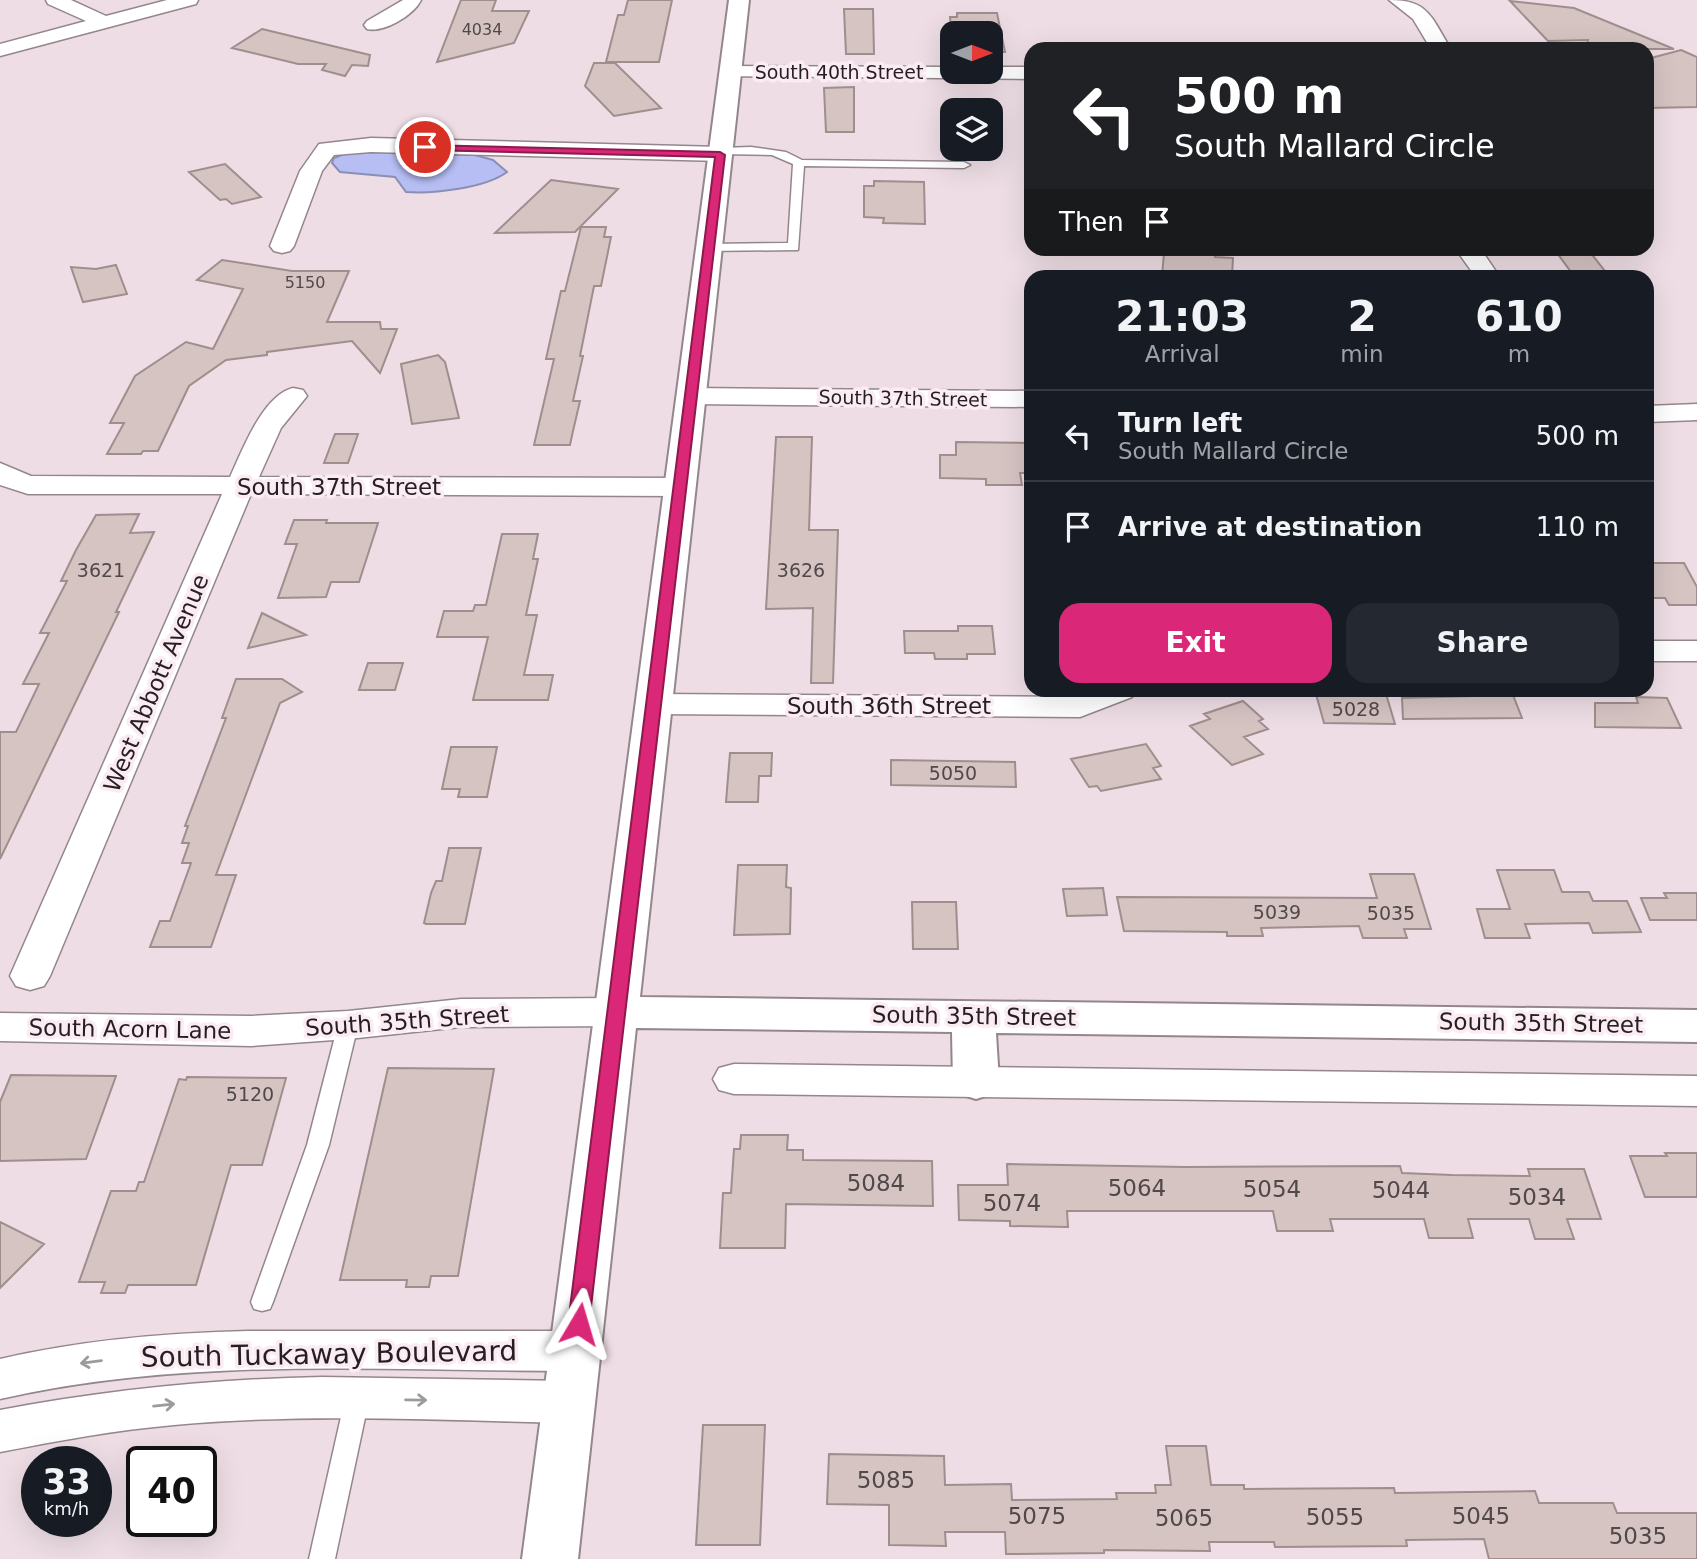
<!DOCTYPE html>
<html lang="en">
<head>
<meta charset="utf-8">
<style>
	:root { --surface:#171b24; --page:#242831; --text:#f1f3f6; --muted:#9ea1a6; --line:#363941; --accent:#db2777 }
	body { margin:0; font-family:"DejaVu Sans",sans-serif; background:var(--page); color:var(--text); height:100vh; display:flex; flex-direction:column; font-size:26px; white-space:nowrap }
	* { box-sizing:border-box; margin:0 }
	p { font-size:23px; color:var(--muted) }
	.icon { flex:none; width:38px; height:38px; fill:none; stroke:currentColor; stroke-width:2; stroke-linecap:round; stroke-linejoin:round }
	.map { position:relative; flex:1; overflow:hidden }
	.drawer { position:absolute; left:1024px; top:270px; width:630px; height:427px; display:flex; flex-direction:column; background:var(--surface); border-radius:21px; box-shadow:0 7px 28px #0002 }
	.drawer>* { flex:none }
	.top-card { position:absolute; left:1024px; top:42px; width:630px; height:214px; border-radius:21px; box-shadow:0 7px 28px #0002; background:#202124; color:#fff; overflow:hidden }
	.needle { width:46px; rotate:90deg }
	.fabs { position:absolute; left:940px; top:21px; display:grid; gap:14px }
	.fabs a { display:grid; place-items:center; width:63px; height:63px; border-radius:14px; background:var(--surface); box-shadow:0 7px 28px #0002; font-size:35px }
	.speed { position:absolute; left:21px; top:1446px; display:flex; gap:14px; font-size:35px; font-weight:700; text-align:center }
	.speed>* { display:grid; place-content:center; width:91px; height:91px; border-radius:50%; background:var(--surface); box-shadow:0 7px 28px #0002; line-height:1 }
	.speed small { font-size:18px; font-weight:400 }
	.speed .limit { border:4px solid #111; border-radius:10px; background:#fff; color:#111 }
	.pin { position:absolute; display:grid; place-items:center; width:60px; height:60px; color:#fff; margin:-30px; border:4px solid #fff; border-radius:50%; box-shadow:0 2px 7px #0007 }
	.me { position:absolute; width:77px; margin:-38px; rotate:7deg; stroke-linejoin:round; filter:drop-shadow(0 0 5px #0008) }
	.turn { display:flex; align-items:center; gap:24px; height:147px; padding:0 35px; font-size:32px }
	.turn .icon { width:91px; height:91px; stroke-width:2.5 }
	.turn b { display:block; font-size:49px; line-height:60px }
	.then { display:flex; align-items:center; height:66px; padding:0 35px; background:#0003; gap:14px; font-size:26px }
	.eta { display:flex; justify-content:space-evenly; align-items:center; height:119px; text-align:center }
	.eta b { font-size:42px; font-weight:700; line-height:49px }
	.button { display:flex; gap:14px; margin-top:auto; padding:14px 35px }
	.button a { flex:1; height:80px; border-radius:21px; background:var(--accent); color:#fff; font-size:28px; font-weight:700; line-height:80px; text-align:center }
	.button a+a { background:var(--page); color:var(--text) }
	ul { padding:0; list-style:none }
	li { display:flex; align-items:center; gap:21px; height:91px; padding:0 35px; border-top:2px solid var(--line) }
	li div { flex:1 }
	li b { display:block; font-size:26px }
	li em { font-style:normal }
	.map>svg:first-child { display:block }
	.water { fill:#b7bef4; stroke:#8b8eb5; stroke-width:2 }
	.building { fill:#d6c4c3; stroke:#9f8e8d; stroke-width:2 }
	.lines { fill:none; stroke-linecap:round; stroke-linejoin:round }
	.lane-casing { stroke:#94868d; stroke-width:3 }
	.street-casing { stroke:#94868d; stroke-width:3 }
	.secondary-casing { stroke:#94868d; stroke-width:4 }
	.lane { fill:#fff; fill-rule:evenodd }
	.street { fill:#fff; fill-rule:evenodd }
	.secondary { fill:#fff; fill-rule:evenodd }
	.oneway { stroke:#9d9a9c }
	.route { fill:#db2777; stroke:#8e194d; stroke-width:2 }
	.labels { text-anchor:middle; dominant-baseline:central; stroke-width:7; stroke-linejoin:round; paint-order:stroke }
	.far-number-label { font-size:16px; fill:#51484a }
	.far-street-label { font-size:19px; fill:#251f22; stroke:#fbebf2 }
	.number-label { font-size:19px; fill:#51484a }
	.street-label { font-size:23px; fill:#251f22; stroke:#fbebf2 }
	.near-number-label { font-size:23px; fill:#51484a }
	.near-street-label { font-size:28px; fill:#251f22; stroke:#fbebf2 }
</style>
</head>
<body>
<div class="map">
<svg width="1697" height="1559" viewBox="0 0 1697 1559">
	<rect width="100%" height="100%" fill="#eedde5"/>
	<path class="water" d="M352 151 475 155 493 160 507 172C486 188 433 194 406 192L395 177 340 172 332 163 334 158Z"/>
	<path class="building" d="M461 0H496L492 11H529L514 43 437 62Z
		M628 0H672L659 62H606L618 15H624Z
		M1510 1 1574 8 1674 49H1606L1587 47 1588 40 1548 41Z
		M844 9H873L874 54H846Z
		M957 13H997L1005 52H990V33H952V37L950 17H957Z
		M262 29 370 55 368 66 352 65 345 76 322 70 326 64H298L232 48Z
		M1681 50 1697 57V107L1647 108V59Z
		M594 63H615L661 108 614 116 585 86Z
		M854 87V132H826L824 88Z
		M225 164 261 197 232 204 226 199 220 200 189 172Z
		M551 180 618 189 575 232 495 233Z
		M874 181 924 182 925 224 883 223 884 218 864 217V186H874Z
		M581 227H606L604 237H611L601 286H594L580 356H583L573 401H580L573 431 570 445H534L554 359H546L561 291H565Z
		M1590 252 1608 275 1574 276 1557 253Z
		M1164 253 1215 254V257L1233 258 1232 276H1162Z
		M222 260 292 271H349L327 322H380L381 329H397L380 373 352 341 267 352V355L226 360 189 386 158 451H143L141 454H107L124 423H110L135 376 186 342 213 349 243 289 197 280Z
		M116 265 127 294 83 302 71 267 96 269Z
		M438 355 445 362 459 418 412 424 401 364Z
		M335 434H358L348 463H324Z
		M776 437H812L809 530H838L833 683H811L813 608 766 609Z
		M956 442 1031 443V473H1020L1022 485H986V479L940 478V455H956Z
		M139 514 130 533 154 532 116 612H119L0 859V732H16L39 684H23L49 633H40L67 581H61L76 550 96 515Z
		M294 520H327L326 523H378L359 582H331L326 597 278 598 297 544H285Z
		M502 534H538L533 559H538L526 615H537L524 675H553L548 700H473L488 637H437L444 611H473L475 605H486Z
		M1647 563H1684L1697 587V605H1669L1665 598H1647Z
		M262 613 306 635 248 648Z
		M958 626H992L995 654H967V659H935L934 653H905L904 631H958Z
		M368 663H403L395 690H359Z
		M236 679H282L302 692 280 703 216 875H236L211 947H150L160 921H170L191 863H182L189 843H182L188 826H185L226 718H222Z
		M1316 694H1386L1395 724 1324 723Z
		M1513 695 1522 718 1403 719 1402 698Z
		M1636 697 1667 698 1681 728 1595 727V703H1638Z
		M1243 701 1263 719 1259 721 1268 729 1244 737 1263 754 1232 765 1190 726 1210 719 1204 714Z
		M1146 744 1161 766 1153 768 1161 779 1101 791 1097 786 1089 787 1071 759Z
		M451 747H497L487 797H458L460 789H442Z
		M730 753H772L771 776H759L758 802H726Z
		M891 760 1015 762 1016 787 891 785Z
		M449 848H481L465 924H426L424 923 431 893 436 881H442Z
		M738 865H787L786 887 791 888 790 934 734 935Z
		M1497 870H1554L1562 892H1589L1593 901H1627L1641 932 1593 933 1589 923 1525 924 1530 938H1485L1477 909H1510Z
		M1370 874H1414L1431 929H1404L1407 938H1363L1359 926 1261 928 1263 936H1227V932L1124 931 1117 897 1377 898Z
		M1103 888 1107 915 1067 916 1063 889Z
		M1664 893H1697V920H1650L1641 898H1667Z
		M912 902H956L958 949H913Z
		M388 1068 494 1069 458 1276H431L429 1287H406L407 1280H340Z
		M11 1075 116 1076 86 1159 0 1161V1102Z
		M187 1077 286 1078 262 1165H231L196 1285H128L125 1293H101L105 1282H79L111 1191H136L139 1182H144L179 1079 186 1080Z
		M741 1135H788L787 1150H803V1160L932 1161 933 1206 786 1204 785 1248H720L723 1193H731L734 1149H740Z
		M1665 1153H1697V1197H1645L1630 1156H1667Z
		M1007 1164 1186 1167 1400 1166 1402 1173 1452 1175 1530 1176 1528 1169H1584L1601 1219H1567L1574 1239H1535L1529 1219H1468L1473 1238H1429L1424 1219H1330L1333 1231H1277L1273 1211H1067L1068 1227 1010 1226V1221L959 1220 958 1185H1008Z
		M0 1222 44 1244 0 1288Z
		M703 1425H765L760 1545H696Z
		M1166 1446H1206L1211 1485H1244V1489L1394 1488 1395 1493 1535 1491 1539 1503H1613L1617 1513H1697V1559H1489L1484 1539 1406 1540 1407 1546 1275 1547 1274 1542H1209L1210 1551 1104 1550V1553L1006 1554 1005 1532H945L946 1546 889 1545V1505L827 1504 829 1454 944 1456 945 1485 1011 1484 1012 1500 1117 1499 1116 1493H1156L1155 1485H1171Z"/>
	<g class="lines">
		<defs>
			<path id="lane" d="M751 147 786 152 802 160 964 162 970 165 964 168 804 166 798 250 705 251 703 248 709 244 788 243 793 164 772 155 721 154 716 151 721 148Z
				M348 1018 355 1020 358 1025 329 1145 273 1302 270 1309 262 1311 254 1309 251 1302 307 1145 338 1025 341 1020Z
				M357 1389 365 1392 369 1399 335 1559H309L345 1399 349 1392Z"/>
			<path id="street" d="M46 0H71L106 16 167 0H198L196 4 0 56V44L86 21 48 4Z
				M403 0H421C414 15 384 33 367 29L364 25 367 21Z
				M1389 0C1430 0 1431 18 1451 49H1431L1413 19Z
				M731 66 952 67V72H990V67H1031V79L724 76 721 72 724 68Z
				M371 138 721 147 729 149 732 154 729 159 721 161 371 152 334 155 322 171 294 246 290 251 282 253 274 251 270 246 300 171 319 144Z
				M1455 248H1480L1499 276H1475Z
				M293 388 303 390 307 396 281 428 259 477 681 478 691 481 695 487 691 493 681 496 251 494 50 976 44 986 30 990 16 986 10 976 222 494H28L0 485V463L31 476 230 477C242 451 263 395 293 388Z
				M691 388 1031 391V407L691 404 681 402 677 396 681 390Z
				M1697 404V420L1647 422V406Z
				M1647 641H1697V661H1647Z
				M1093 690H1137L1132 697 1080 717 654 714 642 711 637 704 642 697 654 694 1075 697Z
				M617 998 631 1002 637 1012 631 1022 617 1026 461 1027 348 1039 251 1046 0 1041V1013L251 1016 348 1011 461 999Z
				M734 1064 1697 1076V1106L734 1094 719 1090 713 1079 719 1068Z
				M248 1331H576L593 1337 599 1351 593 1365 576 1371C384 1371 188 1356 0 1399V1359C82 1340 164 1333 248 1331Z
				M322 1377 569 1381 586 1387 593 1402 586 1417 569 1423C437 1420 305 1413 174 1425 115 1430 58 1441 0 1452V1410C107 1390 213 1379 322 1377Z"/>
			<path id="secondary" d="M729 0H749L640 997 1697 1010V1042L996 1033 999 1082 992 1094 976 1099 960 1094 953 1082 952 1032 636 1028 578 1559H522Z"/>
		</defs>
		<use href="#lane" class="lane-casing"/>
		<use href="#street" class="street-casing"/>
		<use href="#secondary" class="secondary-casing"/>
		<use href="#lane" class="lane"/>
		<use href="#street" class="street"/>
		<use href="#secondary" class="secondary"/>
	</g>
	<defs><path id="oneway-shaft" d="M-6 0H5M1.5-3L5.5 0L1.5 3" fill="none" stroke-width="1.6" stroke-linecap="round" stroke-linejoin="round" transform="scale(1.75)"/></defs>
	<g class="oneway">
		<use href="#oneway-shaft" transform="translate(91 1362) rotate(173)"/>
		<use href="#oneway-shaft" transform="translate(416 1400) rotate(1)"/>
		<use href="#oneway-shaft" transform="translate(164 1405) rotate(-6)"/>
	</g>
	<path class="route" d="M421 145 720 152 725 155 589 1324 586 1331 579 1333 571 1331 568 1324 715 157 425 150 421 149Z"/>
	<g class="labels">
		<g class="far-number-label">
			<text x="482" y="29">4034</text>
			<text x="305" y="282">5150</text>
		</g>
		<g class="far-street-label">
			<text x="839" y="72">South 40th Street</text>
			<text transform="translate(903 398) rotate(1)">South 37th Street</text>
		</g>
		<g class="number-label">
			<text x="101" y="570">3621</text>
			<text x="801" y="570">3626</text>
			<text x="1356" y="709">5028</text>
			<text x="953" y="773">5050</text>
			<text x="1277" y="912">5039</text>
			<text x="1391" y="913">5035</text>
			<text x="250" y="1094">5120</text>
		</g>
		<g class="street-label">
			<text x="339" y="487">South 37th Street</text>
			<text transform="translate(156 683) rotate(-67)">West Abbott Avenue</text>
			<text x="889" y="706">South 36th Street</text>
			<text transform="translate(974 1016) rotate(1)">South 35th Street</text>
			<text transform="translate(407 1021) rotate(-4)">South 35th Street</text>
			<text transform="translate(1541 1023) rotate(1)">South 35th Street</text>
			<text transform="translate(130 1029) rotate(1)">South Acorn Lane</text>
		</g>
		<g class="near-number-label">
			<text x="876" y="1183">5084</text>
			<text x="1137" y="1188">5064</text>
			<text x="1272" y="1189">5054</text>
			<text x="1401" y="1190">5044</text>
			<text x="1537" y="1197">5034</text>
			<text x="1012" y="1203">5074</text>
			<text x="886" y="1480">5085</text>
			<text x="1037" y="1516">5075</text>
			<text x="1481" y="1516">5045</text>
			<text x="1335" y="1517">5055</text>
			<text x="1184" y="1518">5065</text>
			<text x="1638" y="1536">5035</text>
		</g>
		<g class="near-street-label">
			<text transform="translate(329 1354) rotate(-1)">South Tuckaway Boulevard</text>
		</g>
	</g>
</svg>
<div class="fabs">
<a><svg class="needle" viewBox="-14 -14 28 28"><path d="M0-13l5 13h-10z" fill="#e53935"/><path d="M0 13l5-13h-10z" fill="#9ea1a6"/></svg></a>
<a><svg class="icon" aria-label="layers" viewBox="0 0 24 24"><path d="M12 4l9 5-9 5-9-5zM3 14l9 5 9-5"/></svg></a>
</div>
<div class="speed"><div>33<small>km/h</small></div><div class="limit">40</div></div>
<div class="pin" style="left:425px;top:147px;background:#d93025"><svg class="icon" aria-label="arrive" viewBox="0 0 24 24"><path d="M6 21V4h12l-3 4 3 4H6"/></svg></div>
<svg class="me" style="left:579px;top:1324px" viewBox="-20 -20 40 40"><path d="M0-17L14 15 0 8-14 15z" fill="#db2777" stroke="#fff" stroke-width="4"/></svg>
<div class="top-card">
<div class="turn"><svg class="icon" aria-label="left" viewBox="0 0 24 24"><path d="M17 20v-9H6M10 6l-5 5 5 5"/></svg><div><b>500 m</b>South Mallard Circle</div></div>
<div class="then">Then<svg class="icon" aria-label="arrive" viewBox="0 0 24 24"><path d="M6 21V4h12l-3 4 3 4H6"/></svg></div>
</div>
<section class="drawer">
<div class="eta">
<div><b>21:03</b><p>Arrival</p></div>
<div><b>2</b><p>min</p></div>
<div><b>610</b><p>m</p></div>
</div>
<ul>
<li><svg class="icon" aria-label="left" viewBox="0 0 24 24"><path d="M17 20v-9H6M10 6l-5 5 5 5"/></svg><div><b>Turn left</b><p>South Mallard Circle</p></div><em>500 m</em></li>
<li><svg class="icon" aria-label="arrive" viewBox="0 0 24 24"><path d="M6 21V4h12l-3 4 3 4H6"/></svg><div><b>Arrive at destination</b></div><em>110 m</em></li>
</ul>
<div class="button"><a>Exit</a><a>Share</a></div>
</section>
</div>
</body>
</html>
